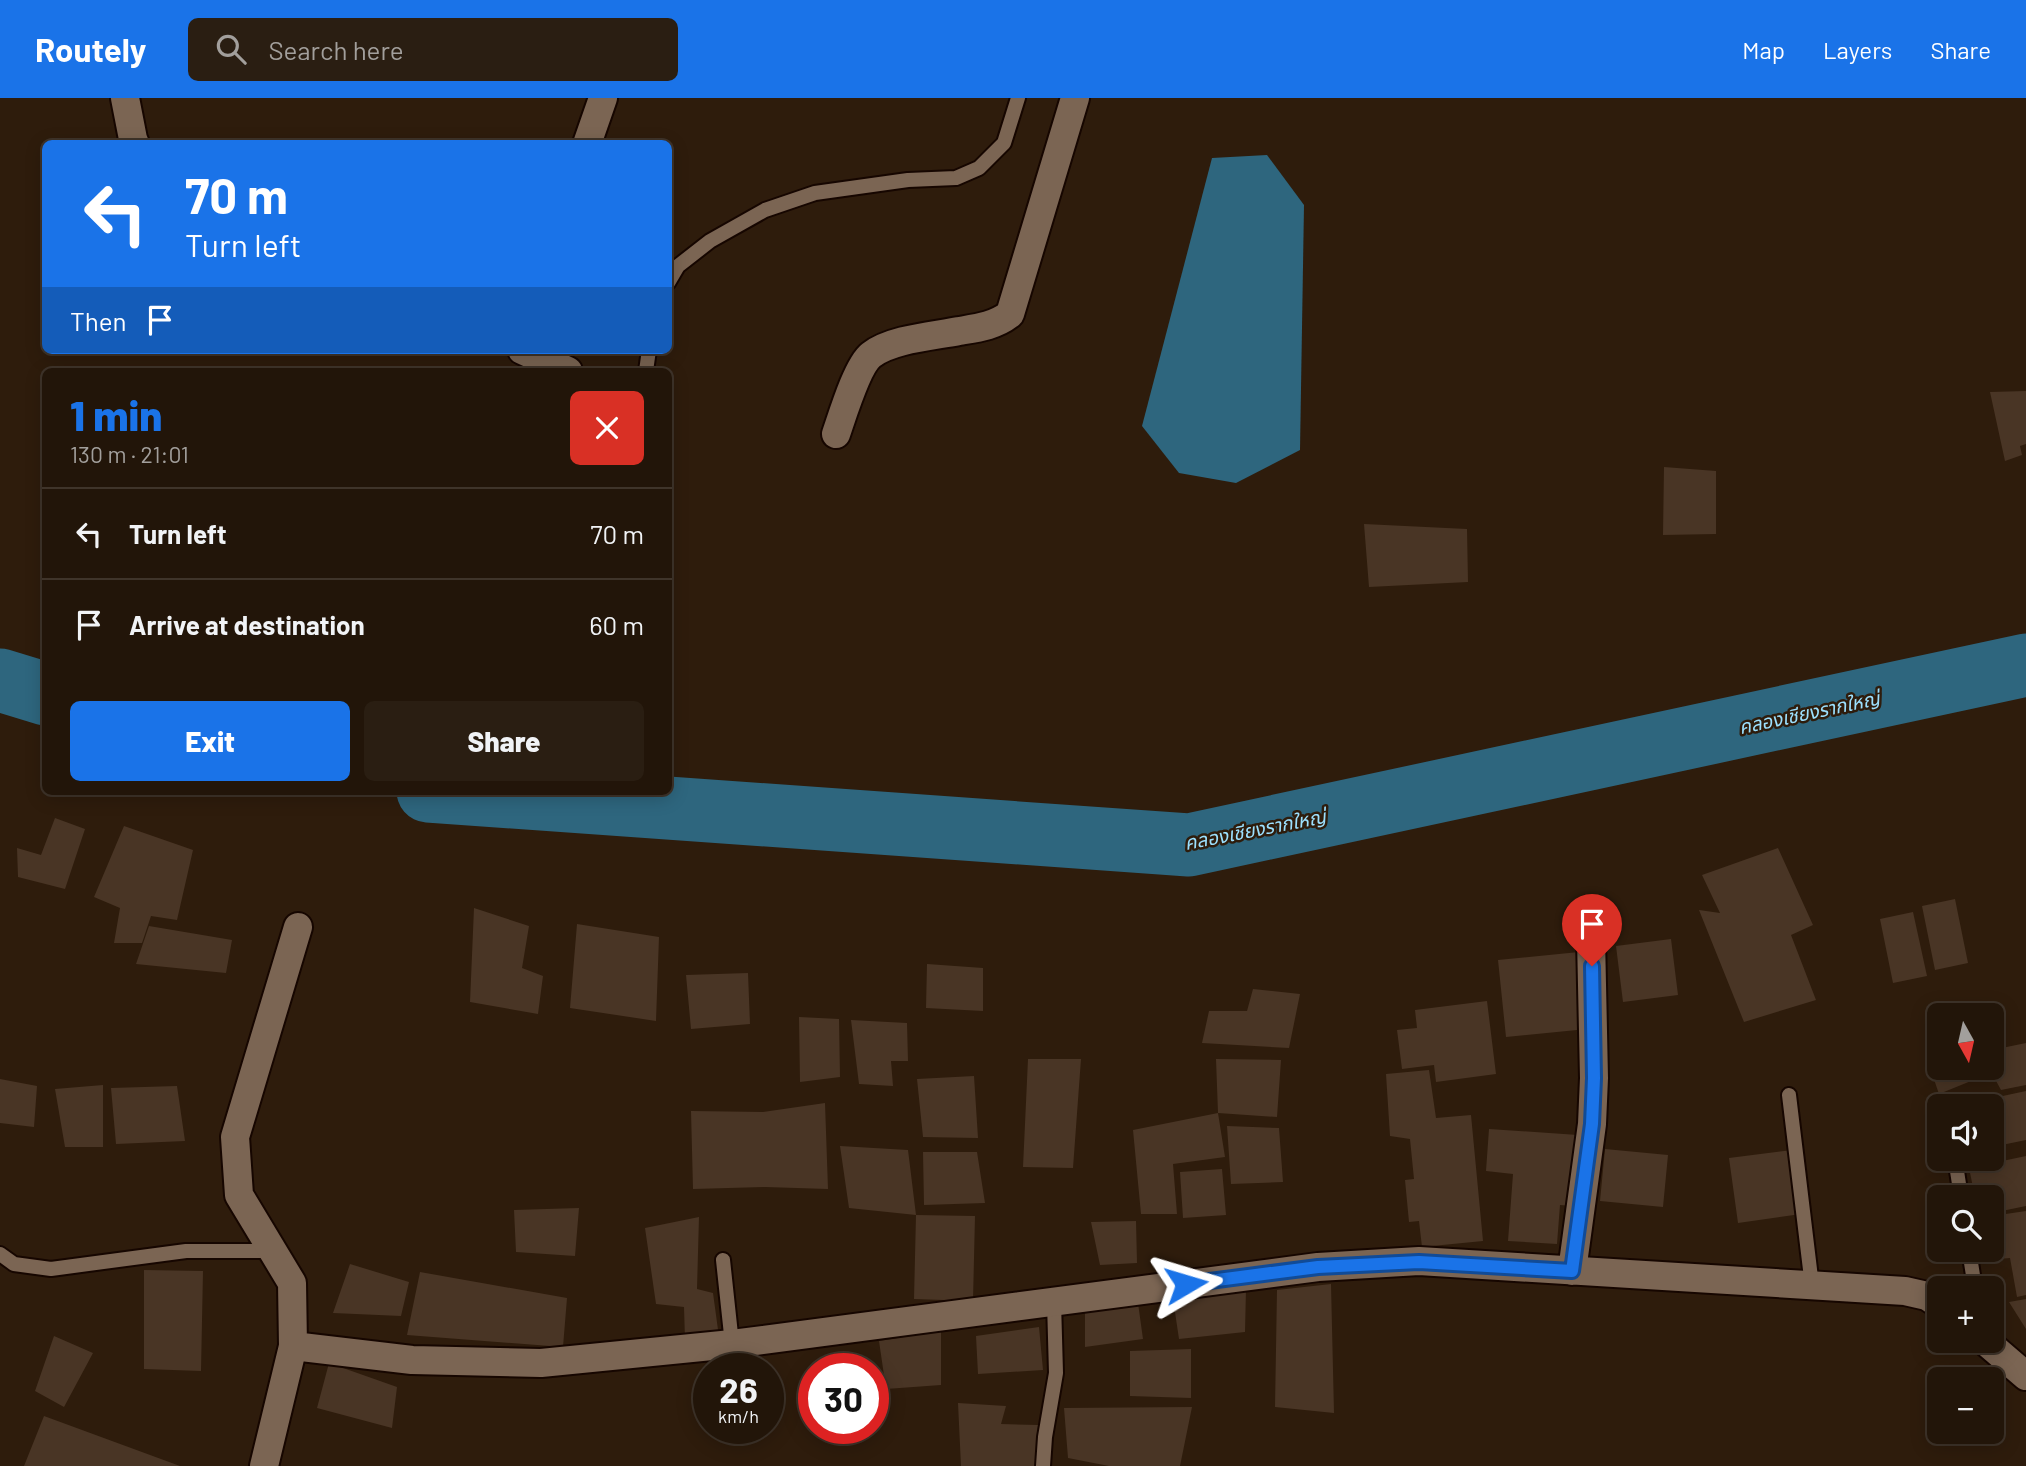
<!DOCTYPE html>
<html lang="en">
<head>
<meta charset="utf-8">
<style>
	:root { --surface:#221509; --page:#2a1e12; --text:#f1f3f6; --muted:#a29f9c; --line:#3f342a; --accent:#1a73e8 }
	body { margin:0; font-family:Barlow,"Noto Sans Thai",sans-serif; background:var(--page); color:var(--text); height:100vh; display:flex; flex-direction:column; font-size:26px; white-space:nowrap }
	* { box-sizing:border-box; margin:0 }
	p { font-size:23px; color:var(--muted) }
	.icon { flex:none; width:38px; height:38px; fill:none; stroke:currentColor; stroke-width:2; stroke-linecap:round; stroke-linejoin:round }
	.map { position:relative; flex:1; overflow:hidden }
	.details { position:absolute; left:42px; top:270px; width:630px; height:427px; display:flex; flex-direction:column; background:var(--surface); border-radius:10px; box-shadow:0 4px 18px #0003,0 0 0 2px var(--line) }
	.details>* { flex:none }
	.guide { position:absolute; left:42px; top:42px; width:630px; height:214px; border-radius:10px; box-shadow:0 4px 18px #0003,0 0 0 2px var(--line); background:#1a73e8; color:#fff; overflow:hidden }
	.needle { width:46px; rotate:172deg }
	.tools { position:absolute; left:1927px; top:905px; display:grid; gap:14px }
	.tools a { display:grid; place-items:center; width:77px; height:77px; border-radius:10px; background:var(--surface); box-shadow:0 4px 18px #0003,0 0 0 2px var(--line); font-size:35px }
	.speed { position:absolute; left:693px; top:1255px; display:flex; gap:14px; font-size:35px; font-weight:700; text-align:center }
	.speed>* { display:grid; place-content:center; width:91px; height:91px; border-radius:50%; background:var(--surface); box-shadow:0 4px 18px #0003,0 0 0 2px var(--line); line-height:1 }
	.speed small { font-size:18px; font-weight:400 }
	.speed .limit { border:10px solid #d22; background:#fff; color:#111 }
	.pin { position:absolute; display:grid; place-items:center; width:60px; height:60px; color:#fff; margin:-72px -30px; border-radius:50% 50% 50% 0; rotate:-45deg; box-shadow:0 0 7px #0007 }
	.pin .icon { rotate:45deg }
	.me { position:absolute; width:77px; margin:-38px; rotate:83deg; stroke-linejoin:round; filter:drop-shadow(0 0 5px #0008) }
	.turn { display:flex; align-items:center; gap:24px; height:147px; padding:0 28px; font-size:32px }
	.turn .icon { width:91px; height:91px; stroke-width:2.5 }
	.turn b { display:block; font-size:49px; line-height:60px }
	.then { display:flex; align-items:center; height:66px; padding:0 28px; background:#0003; gap:14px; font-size:26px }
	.round { display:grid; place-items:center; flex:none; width:74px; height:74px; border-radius:10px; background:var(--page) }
	.headline { display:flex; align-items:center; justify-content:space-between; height:119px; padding:0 28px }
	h1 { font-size:42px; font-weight:800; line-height:52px; color:var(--accent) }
	.action { display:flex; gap:14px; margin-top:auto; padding:14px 28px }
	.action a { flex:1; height:80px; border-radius:10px; background:var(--accent); color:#fff; font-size:28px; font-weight:800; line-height:80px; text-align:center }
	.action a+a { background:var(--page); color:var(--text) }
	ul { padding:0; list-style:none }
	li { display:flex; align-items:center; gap:21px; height:91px; padding:0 28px; border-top:2px solid var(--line) }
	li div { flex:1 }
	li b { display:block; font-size:26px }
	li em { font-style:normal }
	header { display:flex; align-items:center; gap:42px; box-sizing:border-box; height:98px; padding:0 35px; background:var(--accent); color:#fff }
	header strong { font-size:33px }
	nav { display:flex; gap:38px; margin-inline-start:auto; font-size:24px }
	.search { width:490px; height:63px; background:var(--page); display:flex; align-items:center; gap:18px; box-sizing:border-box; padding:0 24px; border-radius:10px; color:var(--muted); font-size:26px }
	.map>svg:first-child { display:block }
	.water { fill:#2e667e }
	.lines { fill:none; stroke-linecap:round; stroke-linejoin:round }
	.river { stroke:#2e667e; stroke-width:63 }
	.building { fill:#493525 }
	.service-casing { stroke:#160600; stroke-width:18 }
	.minor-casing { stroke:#160600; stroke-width:32 }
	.service { stroke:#7b6553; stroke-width:14 }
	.minor { stroke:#7b6553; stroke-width:28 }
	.route-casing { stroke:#114b97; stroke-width:18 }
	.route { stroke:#1a73e8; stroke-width:12 }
	.labels { text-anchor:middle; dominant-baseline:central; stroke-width:5; stroke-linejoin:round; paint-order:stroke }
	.water-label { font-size:19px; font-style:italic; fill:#9ce0fe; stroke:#2e1c0c }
</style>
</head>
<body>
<header>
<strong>Routely</strong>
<div class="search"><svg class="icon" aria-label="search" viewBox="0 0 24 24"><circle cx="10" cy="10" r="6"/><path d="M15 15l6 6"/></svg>Search here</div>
<nav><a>Map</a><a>Layers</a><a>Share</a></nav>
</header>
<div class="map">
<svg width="2026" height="1368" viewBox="0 0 2026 1368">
	<rect width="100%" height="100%" fill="#2e1c0c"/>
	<path class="water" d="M1267 57 1304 107 1300 352 1236 385 1179 375 1142 328 1212 60Z"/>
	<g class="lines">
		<path class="river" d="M0 582 46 596
			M428 693 1189 747 2026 567"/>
	</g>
	<path class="building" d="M2026 293V346L2020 348 2022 357 2005 363 1990 294Z
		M1664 369 1716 373V436L1663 437Z
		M1364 426 1467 431 1468 484 1369 489Z
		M55 720 85 731 65 791 18 779 17 750 41 757Z
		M124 728 193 752 177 822 151 818 142 845H114L120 810 94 799Z
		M1778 750 1813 827 1791 837 1816 902 1744 924 1699 812 1720 815 1702 777Z
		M1955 801 1968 865 1935 872 1922 808Z
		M474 810 529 828 522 870 543 878 538 916 470 904Z
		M1913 814 1927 878 1893 885 1880 821Z
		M577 826 659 839 656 923 570 910Z
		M149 828 232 842 226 875 136 866Z
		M1671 841 1678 897 1623 904 1616 848Z
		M1579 854 1587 931 1506 939 1498 862Z
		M927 866 983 870V913L926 910Z
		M748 875 750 926 691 931 686 877Z
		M1253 891 1300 896 1289 950 1202 945 1209 913H1247Z
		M1487 903 1496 976 1436 984 1434 967 1402 971 1397 932 1417 930 1415 912Z
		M799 919 839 921 840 979 800 984Z
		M851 922 907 925 908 963H891L893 988 859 986Z
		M2026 945V987L2001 992 1989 970H1992V952Z
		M1939 960V970H1966L1971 983 1939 996 1928 964Z
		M1028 961H1081L1073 1070 1023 1069Z
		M1216 961 1281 962 1277 1019 1218 1015Z
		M1429 972 1436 1020 1471 1017 1483 1143 1422 1149 1419 1123 1409 1124 1405 1082 1414 1081 1410 1041 1390 1038 1386 976Z
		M974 978 978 1040 923 1039 917 981Z
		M0 981 37 988 34 1029 0 1025Z
		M103 987V1049H65L55 991Z
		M177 988 185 1043 116 1046 111 990Z
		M2026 993V1042L1992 1049V1008H1956Z
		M825 1005 828 1091 765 1089 693 1091 691 1013 763 1014Z
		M1218 1015 1225 1059 1173 1066 1177 1116H1141L1133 1032Z
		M1227 1028 1279 1030 1283 1084 1231 1086Z
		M1489 1031 1578 1037 1573 1108 1560 1107 1557 1146 1508 1143 1513 1076 1486 1073Z
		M840 1048 908 1052 916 1117 849 1110Z
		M1605 1051 1668 1057 1663 1109 1600 1103Z
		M1792 1052 1801 1116 1738 1125 1729 1060Z
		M923 1054H977L985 1105 924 1107Z
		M2026 1058V1108L1992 1115V1099H1975L1969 1070Z
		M1222 1071 1226 1117 1183 1120 1180 1074Z
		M579 1110 575 1158 516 1154 514 1112Z
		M2026 1113V1197L2017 1199 2010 1160 1998 1161 1992 1118Z
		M916 1117 975 1118 973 1203 914 1201Z
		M699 1119 697 1191 713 1195 719 1239 685 1242 684 1209 656 1206 645 1130Z
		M1136 1123 1137 1165 1100 1167 1091 1124Z
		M350 1166 409 1184 401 1218 333 1215Z
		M144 1172 203 1173 201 1273 144 1271Z
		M420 1174 567 1200 563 1249 407 1237Z
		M1331 1186 1334 1315 1275 1309 1277 1192Z
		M1246 1191 1245 1234 1179 1241 1172 1194Z
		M2026 1201V1231L2009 1204Z
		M1138 1205 1143 1241 1085 1249V1209Z
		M1039 1229 1043 1272 978 1276 976 1238Z
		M941 1233V1287L886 1291 879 1243Z
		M54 1238 93 1255 64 1309 35 1293Z
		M1191 1251V1300L1130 1298V1253Z
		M329 1265 397 1289 392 1330 317 1310Z
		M958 1305 1006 1308 1001 1326 1038 1327 1035 1368H961Z
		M1192 1309 1180 1368H1109L1068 1360 1064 1310Z
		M44 1318 180 1368H24Z"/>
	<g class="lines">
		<defs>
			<path id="service" d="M668 185 678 168 710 143 765 112 815 95 908 82 956 80 979 70 1004 45 1018 0
				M646 273 649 252
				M1789 997 1812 1188
				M1955 1060 1961 1099
				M1969 1152 1975 1190
				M0 1156 14 1166 51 1171 186 1153H273
				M723 1162 732 1246
				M1043 1368 1045 1339 1056 1275 1054 1204"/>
			<path id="minor" d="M125 0 133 41 135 46
				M587 46 603 0
				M522 252 568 273
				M836 336C842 319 857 268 871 257 891 241 934 238 959 233 977 230 995 228 1010 216L1075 0
				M1572 1173 1592 1026 1594 980 1591 840
				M1984 1242 2026 1278
				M293 1248 412 1262 541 1265 732 1246 1318 1169 1419 1163 1905 1193 1927 1198 1939 1206
				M264 1368 293 1248 292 1185 239 1097 235 1039 298 829"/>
		</defs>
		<use href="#service" class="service-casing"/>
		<use href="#minor" class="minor-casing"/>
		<use href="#service" class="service"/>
		<use href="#minor" class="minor"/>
	</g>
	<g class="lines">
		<defs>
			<path id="route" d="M1186 1186 1318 1169 1419 1164 1572 1173 1592 1026 1594 980 1592 868"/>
		</defs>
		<use href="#route" class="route-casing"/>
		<use href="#route" class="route"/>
	</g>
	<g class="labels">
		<g class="water-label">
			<text transform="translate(1809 614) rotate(-12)">คลองเชียงรากใหญ่</text>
			<text transform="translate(1255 731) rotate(-11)">คลองเชียงรากใหญ่</text>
		</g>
	</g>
</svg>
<div class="tools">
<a><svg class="needle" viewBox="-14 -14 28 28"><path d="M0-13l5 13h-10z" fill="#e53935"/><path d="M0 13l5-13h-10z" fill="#a29f9c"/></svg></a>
<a><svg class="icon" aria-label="sound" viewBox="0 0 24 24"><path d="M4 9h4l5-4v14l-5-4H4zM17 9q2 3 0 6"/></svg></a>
<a><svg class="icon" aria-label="search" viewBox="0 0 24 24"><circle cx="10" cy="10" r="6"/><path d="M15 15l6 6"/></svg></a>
<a>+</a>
<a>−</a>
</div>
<div class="speed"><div>26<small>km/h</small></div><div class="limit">30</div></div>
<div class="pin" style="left:1592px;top:868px;background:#d93025"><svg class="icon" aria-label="arrive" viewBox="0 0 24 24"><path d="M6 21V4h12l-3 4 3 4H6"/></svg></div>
<svg class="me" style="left:1186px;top:1186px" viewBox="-20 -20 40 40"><path d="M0-17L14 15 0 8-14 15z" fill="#1a73e8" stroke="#fff" stroke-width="4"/></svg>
<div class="guide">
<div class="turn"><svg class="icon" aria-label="left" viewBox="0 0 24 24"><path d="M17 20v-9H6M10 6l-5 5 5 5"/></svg><div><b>70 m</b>Turn left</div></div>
<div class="then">Then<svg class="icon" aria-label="arrive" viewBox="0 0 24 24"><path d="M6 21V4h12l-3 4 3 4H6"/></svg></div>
</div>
<section class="details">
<div class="headline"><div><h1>1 min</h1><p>130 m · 21:01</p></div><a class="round" style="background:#d93025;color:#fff"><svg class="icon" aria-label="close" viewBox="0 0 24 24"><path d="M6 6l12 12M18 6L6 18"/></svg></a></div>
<ul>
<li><svg class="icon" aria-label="left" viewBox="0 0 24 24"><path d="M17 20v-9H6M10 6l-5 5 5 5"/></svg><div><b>Turn left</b></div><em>70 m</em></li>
<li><svg class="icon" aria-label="arrive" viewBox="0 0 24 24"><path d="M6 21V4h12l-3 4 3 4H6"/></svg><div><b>Arrive at destination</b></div><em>60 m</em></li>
</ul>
<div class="action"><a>Exit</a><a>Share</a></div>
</section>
</div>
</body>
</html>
